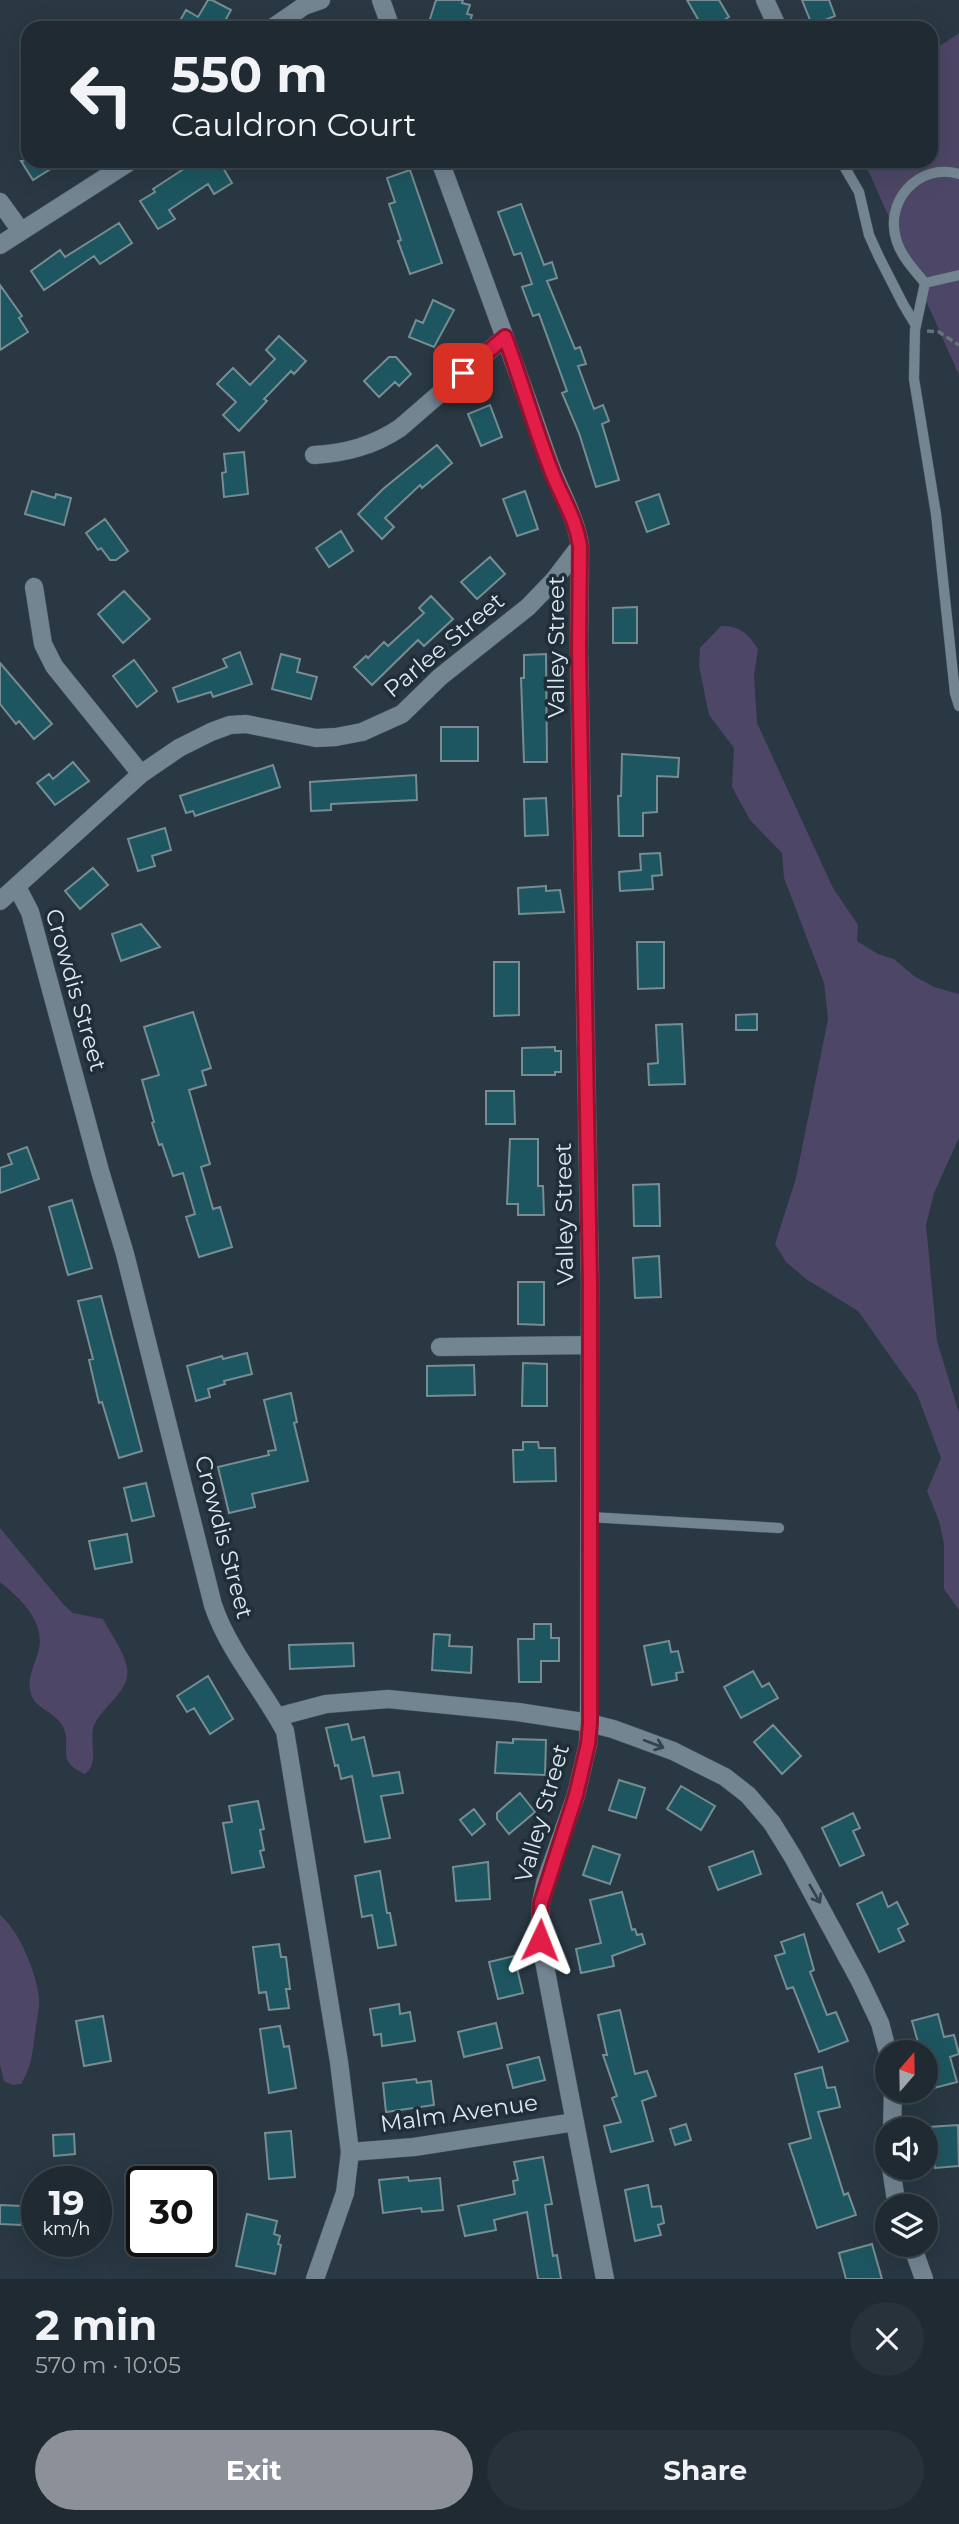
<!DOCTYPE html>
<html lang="en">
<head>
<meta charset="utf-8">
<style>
	:root { --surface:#1f2a32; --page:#27323a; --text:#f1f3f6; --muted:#a1a7ac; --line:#3c464d; --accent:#8c9099 }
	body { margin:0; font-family:Montserrat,sans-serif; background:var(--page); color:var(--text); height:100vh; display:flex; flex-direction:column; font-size:26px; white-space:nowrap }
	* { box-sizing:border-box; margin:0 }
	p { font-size:23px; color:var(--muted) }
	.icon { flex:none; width:38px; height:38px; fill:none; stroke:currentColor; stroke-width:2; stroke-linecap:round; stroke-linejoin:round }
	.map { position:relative; height:2279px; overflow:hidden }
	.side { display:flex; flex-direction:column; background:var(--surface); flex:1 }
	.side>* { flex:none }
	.top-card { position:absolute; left:21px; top:21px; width:917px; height:147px; border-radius:21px; box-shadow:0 7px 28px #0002,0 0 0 2px var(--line); background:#1f2a32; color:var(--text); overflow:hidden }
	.needle { width:46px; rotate:20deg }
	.buttons { position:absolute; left:875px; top:2040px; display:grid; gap:14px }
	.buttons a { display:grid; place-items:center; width:63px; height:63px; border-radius:50%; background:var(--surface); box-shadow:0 7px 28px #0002,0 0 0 2px var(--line); font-size:35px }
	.speed { position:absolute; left:21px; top:2166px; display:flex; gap:14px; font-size:35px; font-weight:700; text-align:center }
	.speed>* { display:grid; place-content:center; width:91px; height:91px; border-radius:50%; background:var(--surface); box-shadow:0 7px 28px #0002,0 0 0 2px var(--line); line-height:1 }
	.speed small { font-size:18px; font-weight:400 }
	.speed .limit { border:4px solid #111; border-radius:10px; background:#fff; color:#111 }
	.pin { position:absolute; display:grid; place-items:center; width:60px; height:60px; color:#fff; margin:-30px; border-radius:14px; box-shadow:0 4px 10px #0006 }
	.me { position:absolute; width:77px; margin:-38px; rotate:2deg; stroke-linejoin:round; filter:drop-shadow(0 0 5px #0008) }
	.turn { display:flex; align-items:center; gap:24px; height:147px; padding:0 35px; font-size:32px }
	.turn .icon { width:91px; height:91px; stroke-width:2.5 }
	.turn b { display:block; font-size:49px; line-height:60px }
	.round { display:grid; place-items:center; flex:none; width:74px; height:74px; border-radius:37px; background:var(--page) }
	.head { display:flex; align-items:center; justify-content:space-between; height:119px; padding:0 35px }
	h1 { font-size:42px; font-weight:700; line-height:52px }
	.primary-button { display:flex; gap:14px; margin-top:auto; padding:14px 35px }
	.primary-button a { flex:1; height:80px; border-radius:42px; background:var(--accent); color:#fff; font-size:28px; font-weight:700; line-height:80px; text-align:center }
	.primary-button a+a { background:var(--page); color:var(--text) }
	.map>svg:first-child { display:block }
	.green { fill:#4d4666 }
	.building { fill:#1d5660; stroke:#768d92; stroke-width:2 }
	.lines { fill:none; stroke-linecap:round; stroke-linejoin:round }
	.service-casing { stroke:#4a5760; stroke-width:11 }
	.minor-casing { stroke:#4a5760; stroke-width:19 }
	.path { stroke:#64727b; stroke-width:3.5; stroke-dasharray:7 3.5; stroke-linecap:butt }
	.service { stroke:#748592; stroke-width:10 }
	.minor { stroke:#748592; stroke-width:18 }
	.oneway { stroke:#34444e }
	.route-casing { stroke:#92132f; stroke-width:18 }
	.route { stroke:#e11d48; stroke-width:12 }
	.labels { text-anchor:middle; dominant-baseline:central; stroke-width:7; stroke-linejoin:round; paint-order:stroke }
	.street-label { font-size:23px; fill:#dee8ef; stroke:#1f2e38 }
</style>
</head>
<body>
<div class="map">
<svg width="959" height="2279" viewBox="0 0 959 2279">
	<rect width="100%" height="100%" fill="#293843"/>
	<path class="green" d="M959 33V375L864 161H931V52Z
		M721 626C741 626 748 634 758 649L754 676 757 723 833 888 858 925 857 941 878 954 894 959 914 976 934 987 959 994V1138L934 1193 926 1225 937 1341 959 1413V1610L944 1589V1544L939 1521 927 1491 941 1458 917 1394 858 1311 806 1279 786 1262 775 1244 796 1178 828 1019 824 983 784 878 782 853 750 820 732 787 734 748 709 715 699 666 700 648Z
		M0 1528 64 1605 73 1613 103 1619C111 1635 124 1650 127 1668 131 1690 104 1705 95 1723 87 1738 101 1763 85 1774 53 1760 74 1746 62 1725 53 1710 33 1709 30 1690 28 1676 34 1666 38 1653 47 1623 21 1599 0 1582Z
		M0 1915C19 1930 37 1974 39 1998 40 2007 37 2017 36 2026 33 2047 33 2065 21 2084L12 2085 4 2081 0 2065Z"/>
	<path class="building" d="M208 0H212L231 10 221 28H176L186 10 198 17Z
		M436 0H463L462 3 470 5 467 14 472 15 468 28H448L429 22Z
		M687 0H719L729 17 710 28H703Z
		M802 0H829L835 16 812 25Z
		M21 161H63L33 180Z
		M196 161H219L232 183 214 194 208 184 169 210 175 219 158 229 140 201 155 192 153 189Z
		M410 170 442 263 410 274 398 241 401 240 389 204 395 202 387 178Z
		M521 204 544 265 552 262 557 278 547 281 575 349 580 347 586 364 578 366 594 409 603 405 609 421 602 424 619 480 596 487 579 433 562 393 567 391 539 314 533 316 522 287 532 284 521 253 514 255 498 212Z
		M119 223 132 243 100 264 94 256 44 290 31 271 60 250 65 257Z
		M0 285 22 316 19 318 28 332 0 350Z
		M433 300 454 310 434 347 409 337 416 320 423 323Z
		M279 336 306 361 294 374 291 371 264 399 267 401 239 431 223 415 236 402 217 384 233 368 250 385 275 359 266 350Z
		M389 357H396L411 374 399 386 395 382 379 397 364 381Z
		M490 405 502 437 481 446 468 414Z
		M437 445 452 463 422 488 420 485 385 518 394 527 382 539 358 514 383 489Z
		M244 452 248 494 224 497 222 473 226 472 224 454Z
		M32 491 55 498 56 494 71 498 64 525 25 514Z
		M525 491 538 529 517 536 503 499Z
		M659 494 669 524 647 532 636 502Z
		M105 519 128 551 116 560H110L101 548 98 550 86 533Z
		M341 531 353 551 329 567 316 548Z
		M490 557 505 574 477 599 461 582Z
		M124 591 150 619 123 643 98 614Z
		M431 596 453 619 424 646 418 640 372 685 354 667 366 656 368 658 384 642 388 646 424 613 419 608Z
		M637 607V643H613V608Z
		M240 652 252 684 213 697 211 692 178 702 173 688 227 667 223 659Z
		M281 654 300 659 297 672 317 677 311 699 272 689Z
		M546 654 547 762H524L521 678H524V655Z
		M134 660 157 691 137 707 113 676Z
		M0 663 52 724 34 739 19 721 16 724 0 704Z
		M441 727H478V761H441Z
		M622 754 679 758 678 777 657 776V812L643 813V836H619L618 796H621Z
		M73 762 89 781 55 805 37 783 49 774 53 779Z
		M273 765 280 787 195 816 193 811 186 813 180 796Z
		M416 775 417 800 331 804V810L311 811 310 782Z
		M546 798 548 835 525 836 524 799Z
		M165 828 171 850 152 856 155 866 138 871 128 839Z
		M660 853 662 875 652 876 653 889 620 891 619 872 641 870 640 854Z
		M93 868 108 885 80 909 65 891Z
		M546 886V891L560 890 564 912 519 914 518 888Z
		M141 924 160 947 121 961 112 934Z
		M637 942H664V988L638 989Z
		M494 962H519V1015L494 1016Z
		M193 1012 211 1068 202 1071 206 1085 189 1090 210 1164 201 1167 213 1209 220 1207 232 1247 199 1257 186 1217 195 1214 183 1173 173 1176 162 1144 159 1145 152 1123 154 1122 142 1080 159 1075 144 1027Z
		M757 1014V1030H736V1015Z
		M682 1024 685 1084 649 1085 648 1064 658 1063 656 1025Z
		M555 1047V1051H561V1072H555V1075H522V1048Z
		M486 1091H514L515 1124H486Z
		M510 1139H538V1186H543L544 1215H518V1204H507Z
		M27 1147 39 1179 0 1193V1168L12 1164 8 1154Z
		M659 1184 660 1226H634L633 1185Z
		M72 1200 92 1268 68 1275 49 1207Z
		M659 1256 661 1297 635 1298 633 1258Z
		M518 1282H544V1325L518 1324Z
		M101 1296 142 1451 119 1458 102 1402 99 1403 89 1360 93 1359 78 1301Z
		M247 1353 252 1374 224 1381 225 1384 208 1389 210 1397 196 1401 187 1366 222 1356 223 1359Z
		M523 1363 547 1364V1406H522Z
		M474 1365 475 1395 427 1396V1366Z
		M291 1393 297 1422 294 1423 308 1481 252 1494 255 1507 229 1513 218 1467 269 1455 268 1451 276 1450 264 1400Z
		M523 1442H538L539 1448H555L556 1481 514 1482 513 1450H523Z
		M146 1483 154 1516 132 1521 124 1488Z
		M127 1534 132 1562 95 1569 89 1541Z
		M534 1624H551V1638H559V1661H541V1682H519L518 1639H534Z
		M434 1634 450 1635 449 1646 472 1647 471 1673 432 1670Z
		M669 1641 671 1652 678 1651 683 1672 676 1673 677 1680 652 1685 644 1646Z
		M353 1643 354 1666 290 1669 289 1645Z
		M753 1671 762 1687 769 1683 778 1698 741 1718 724 1687Z
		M208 1676 233 1719 210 1734 194 1708 187 1712 177 1696Z
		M348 1724 352 1740 364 1737 373 1776 399 1772 403 1793 381 1796 390 1838 365 1842 352 1776 341 1779 338 1765 335 1766 326 1728Z
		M773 1725 801 1756 782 1774 754 1742Z
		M513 1739 546 1740 545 1775 495 1773 497 1742 513 1743Z
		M619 1780 645 1788 636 1818 609 1810Z
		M681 1786 715 1806 701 1830 667 1809Z
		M520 1793 535 1812 509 1834 497 1819V1813Z
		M258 1801 264 1829 260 1830 264 1850 260 1851 264 1867 232 1873 223 1823 232 1822 229 1806Z
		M474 1809 485 1824 472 1835 460 1820Z
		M853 1813 860 1828 853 1831 864 1855 840 1866 822 1828Z
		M593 1846 620 1855 610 1884 583 1875Z
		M753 1851 761 1874 718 1890 709 1867Z
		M488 1862 490 1899 456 1901 453 1867Z
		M380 1871 387 1913H390L396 1945 378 1948 372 1915 362 1917 355 1876Z
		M622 1892 632 1930 635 1929 637 1935 642 1934 645 1944 612 1956 614 1966 581 1973 576 1949 601 1943 590 1900Z
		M882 1892 888 1907 897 1902 908 1924 898 1929 904 1941 879 1952 857 1904Z
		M804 1934 814 1970 810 1972 827 2015 836 2012 848 2041 819 2052 793 1987 787 1989 775 1956 785 1953 781 1942Z
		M279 1944 281 1957H286L290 1989H286L289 2008 269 2010 266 1992 259 1993 253 1947Z
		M514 1956 523 1993 498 1999 489 1962Z
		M399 2004 400 2014 410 2012 415 2041 382 2046 381 2034 374 2035 370 2009Z
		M620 2010 635 2074 647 2071 656 2096 642 2101 653 2141 611 2152 604 2126 621 2122 612 2098 617 2096 603 2055H607L598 2015Z
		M938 2014 944 2037 954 2035 959 2054 950 2057 957 2082 934 2088 928 2066 926 2067V2053H921L912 2021Z
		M103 2016 111 2061 84 2066 76 2021Z
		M496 2023 502 2048 464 2057 458 2032Z
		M280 2026 284 2047 289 2046 296 2088 269 2093 260 2029Z
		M539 2057 545 2080 513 2088 507 2065Z
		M822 2067 827 2088 835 2087 840 2107 818 2112 844 2195 848 2193 856 2215 817 2228 789 2144 811 2138 795 2074Z
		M416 2079 417 2083 431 2081 434 2105 386 2112 383 2083Z
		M686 2124 691 2140 675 2145 670 2129Z
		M958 2125 959 2166 935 2168 934 2156H931L928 2127Z
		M291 2131 295 2177 269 2179 265 2133Z
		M74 2134 75 2154 54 2156 53 2135Z
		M543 2157 552 2204 545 2205 553 2256 557 2255 561 2279H538L527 2212 494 2220 496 2230 465 2236 458 2206 515 2194 513 2181 518 2180 514 2162Z
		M408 2177 409 2181 440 2178 443 2210 422 2212 421 2208 383 2213 379 2180Z
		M648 2185 652 2207 661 2206 664 2223 658 2225 661 2235 635 2241 625 2190Z
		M0 2205 22 2206 21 2225 0 2224Z
		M247 2214 277 2221 274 2234 280 2236 278 2244 281 2245 275 2274 236 2266Z
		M872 2244 882 2279H846L839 2253Z"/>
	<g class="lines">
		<defs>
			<path id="service" d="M841 161 859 192 869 235 879 257 903 304 915 324
				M925 283 915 330 914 379 936 514 955 693 959 706
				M925 283C915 271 902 257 897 242 883 202 918 162 959 174
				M925 283 959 275
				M589 1517 779 1528"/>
			<path id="minor" d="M381 0 391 28
				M765 0 778 28
				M272 28 304 6 321 0
				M440 161C476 259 513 357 547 456 557 487 575 513 580 546L579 651 590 1282 589 1723 588 1744 576 1795 545 1883 541 1903 540 1940 605 2279
				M0 202 21 231
				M0 245 131 161
				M314 455C346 453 373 446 400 428L505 337
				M34 587 43 644 54 666 141 774
				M17 887 30 912 100 1171 125 1254 213 1605C229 1652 262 1688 285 1731L339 2062 350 2152 345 2193 315 2279
				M0 901 141 774 179 748 211 732 230 725 246 724 316 738 336 737 362 732 402 714 440 677 528 607 554 580 580 546
				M440 1347 590 1345
				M277 1717 326 1704 388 1699 518 1712 589 1723 613 1729 673 1751 725 1777 748 1795 772 1823 793 1857 860 1981 880 2023 888 2053
				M892 2130 893 2091
				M350 2152 414 2147 575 2122
				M891 2168 897 2207
				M912 2245 924 2279"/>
		</defs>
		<use href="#service" class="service-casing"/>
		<use href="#minor" class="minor-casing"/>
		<path class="path" d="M927 331 939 332 959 345"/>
		<use href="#service" class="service"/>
		<use href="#minor" class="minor"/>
	</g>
	<defs><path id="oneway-shaft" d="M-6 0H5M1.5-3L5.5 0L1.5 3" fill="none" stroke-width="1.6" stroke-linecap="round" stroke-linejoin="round" transform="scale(1.75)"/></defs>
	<g class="oneway">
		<use href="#oneway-shaft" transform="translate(654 1744) rotate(21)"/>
		<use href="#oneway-shaft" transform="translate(815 1894) rotate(60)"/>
	</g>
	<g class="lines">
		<defs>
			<path id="route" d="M463 373 505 337C522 382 535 430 553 475 563 500 576 519 580 546L579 651 590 1282V1723L588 1744 576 1795 541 1903 540 1940"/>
		</defs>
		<use href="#route" class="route-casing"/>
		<use href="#route" class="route"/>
	</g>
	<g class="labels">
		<g class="street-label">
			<text transform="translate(444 645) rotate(-40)">Parlee Street</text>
			<text transform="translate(556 647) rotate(-90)">Valley Street</text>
			<text transform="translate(76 990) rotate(74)">Crowdis Street</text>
			<text transform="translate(564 1214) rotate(-91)">Valley Street</text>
			<text transform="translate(224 1537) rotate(75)">Crowdis Street</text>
			<text transform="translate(542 1813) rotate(-74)">Valley Street</text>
			<text transform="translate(459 2113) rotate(-8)">Malm Avenue</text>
		</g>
	</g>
</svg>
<div class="buttons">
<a><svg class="needle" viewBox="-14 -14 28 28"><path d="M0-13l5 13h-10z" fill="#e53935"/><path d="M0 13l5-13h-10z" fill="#a1a7ac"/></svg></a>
<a><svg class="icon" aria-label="sound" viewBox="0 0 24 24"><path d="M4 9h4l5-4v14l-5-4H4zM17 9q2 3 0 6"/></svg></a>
<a><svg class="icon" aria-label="layers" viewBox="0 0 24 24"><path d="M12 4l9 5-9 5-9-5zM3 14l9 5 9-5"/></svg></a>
</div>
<div class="speed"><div>19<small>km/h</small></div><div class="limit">30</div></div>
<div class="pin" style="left:463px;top:373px;background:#d93025"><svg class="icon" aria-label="arrive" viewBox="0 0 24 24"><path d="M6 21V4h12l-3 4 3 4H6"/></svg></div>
<svg class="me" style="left:540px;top:1940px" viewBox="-20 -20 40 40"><path d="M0-17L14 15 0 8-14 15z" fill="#e11d48" stroke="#fff" stroke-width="4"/></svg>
<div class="top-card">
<div class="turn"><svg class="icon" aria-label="left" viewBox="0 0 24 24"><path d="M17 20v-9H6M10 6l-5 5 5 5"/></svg><div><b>550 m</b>Cauldron Court</div></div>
</div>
</div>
<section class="side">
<div class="head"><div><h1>2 min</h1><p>570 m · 10:05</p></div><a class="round"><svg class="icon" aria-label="close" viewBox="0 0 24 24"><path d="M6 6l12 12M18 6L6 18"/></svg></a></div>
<div class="primary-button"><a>Exit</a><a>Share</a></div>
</section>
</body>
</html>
